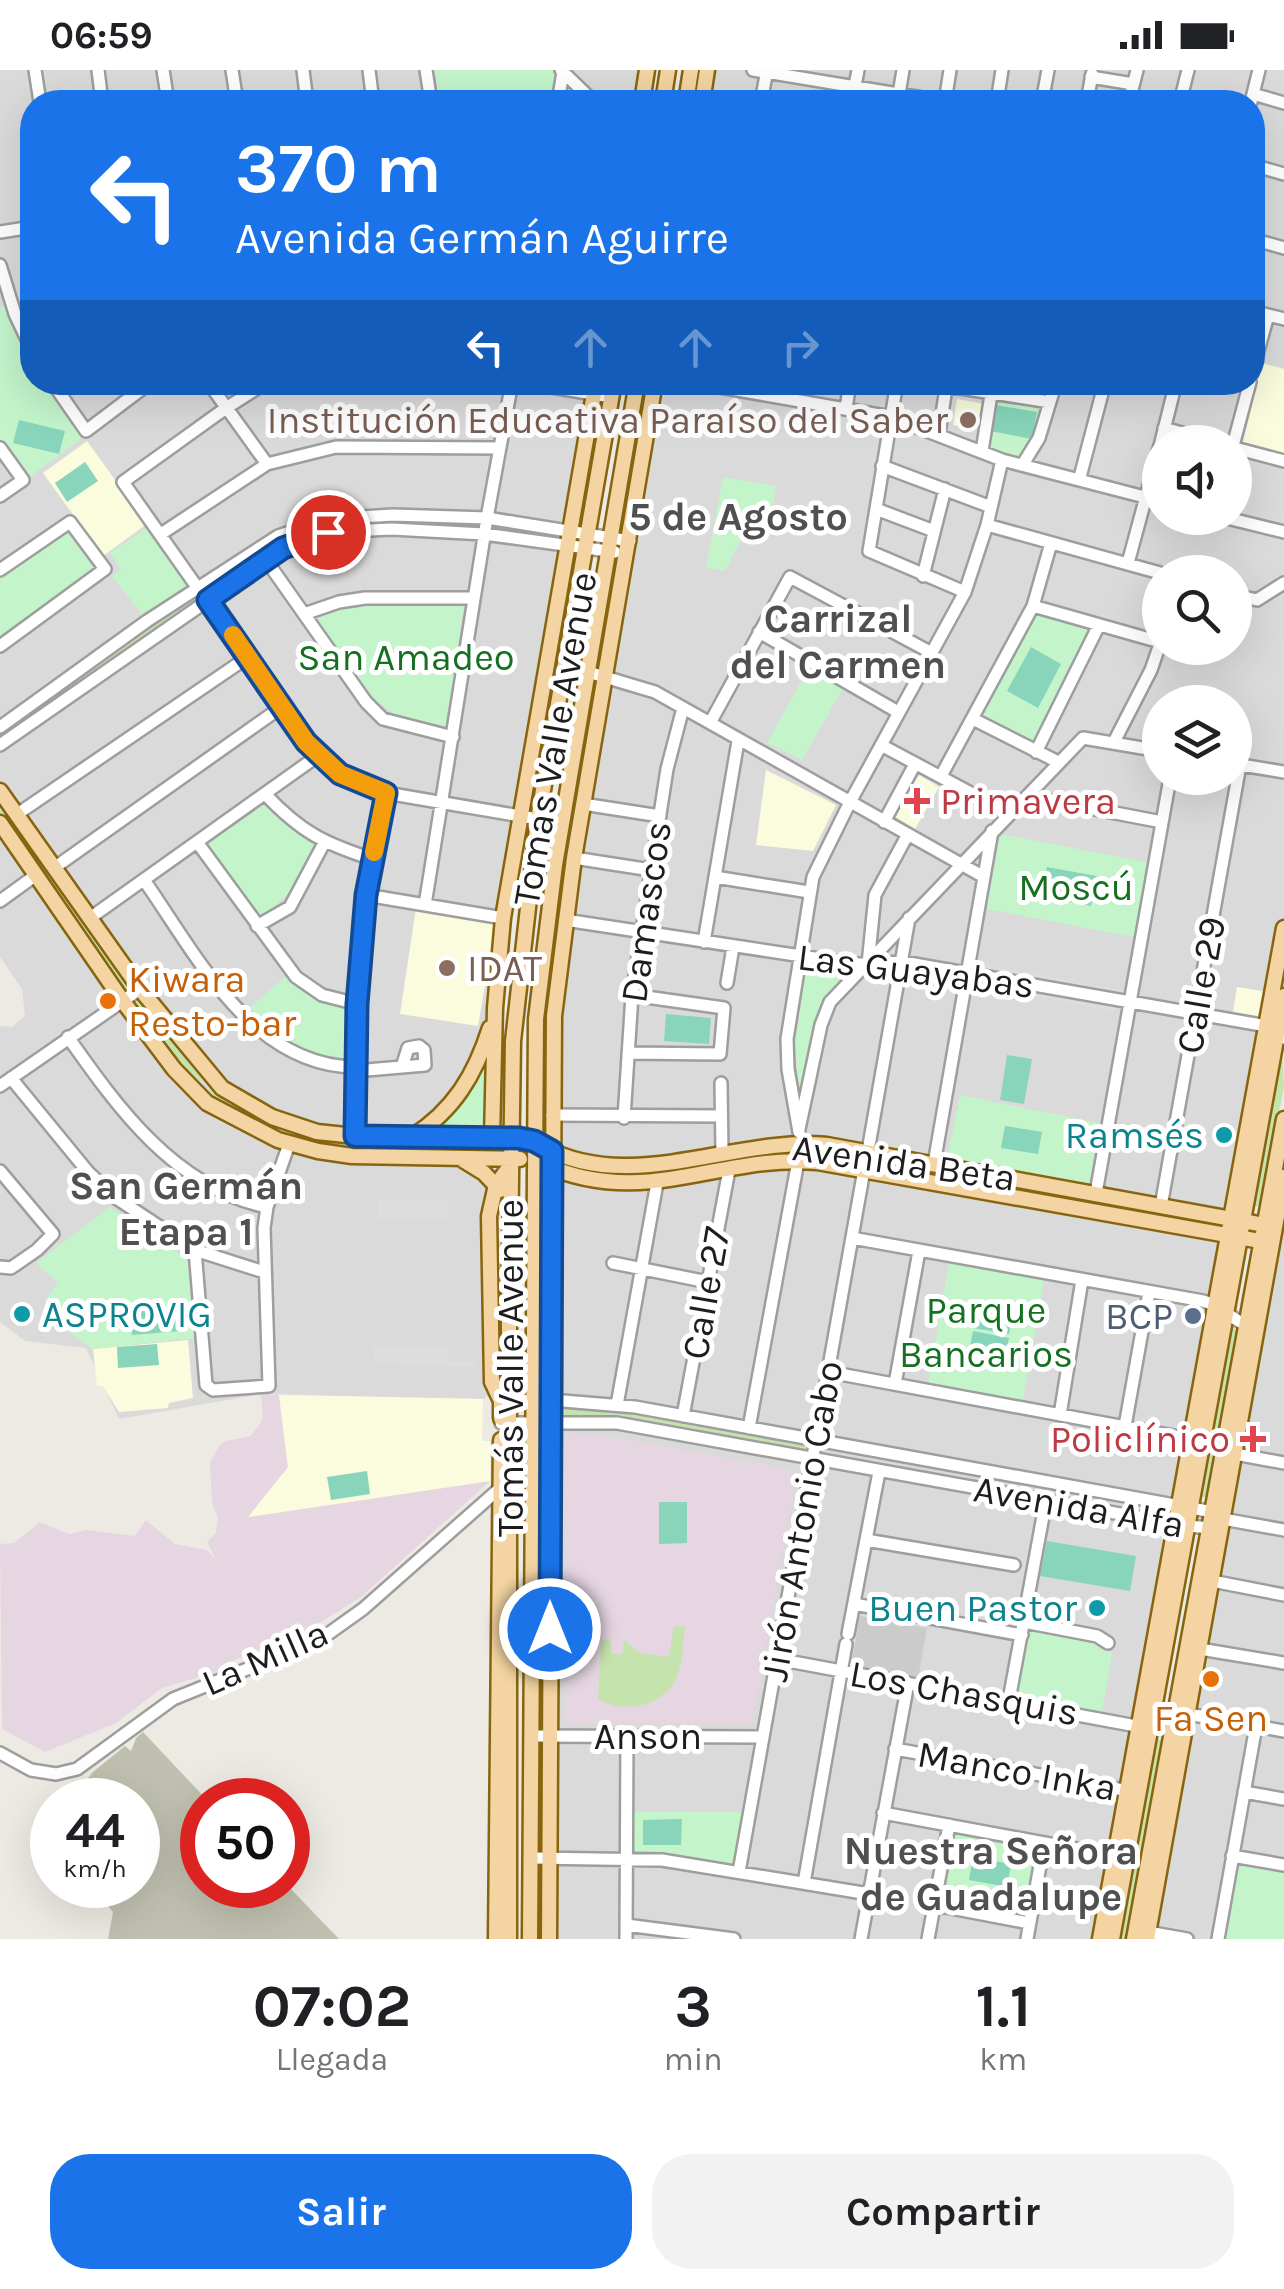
<!DOCTYPE html>
<html lang="es">
<head>
<meta charset="utf-8">
<style>
	:root { --surface:#fff; --page:#f2f2f2; --text:#202124; --muted:#757577; --accent:#1a73e8 }
	body { margin:0; font-family:Karla,sans-serif; background:var(--page); color:var(--text); height:100vh; display:flex; flex-direction:column; font-size:38px; white-space:nowrap }
	* { box-sizing:border-box; margin:0 }
	p { font-size:32px; color:var(--muted) }
	.icon { flex:none; width:55px; height:55px; fill:none; stroke:currentColor; stroke-width:2; stroke-linecap:round; stroke-linejoin:round }
	.map { position:relative; height:1869px; overflow:hidden }
	.details { display:flex; flex-direction:column; background:var(--surface); flex:1 }
	.details>* { flex:none }
	.guide { position:absolute; left:20px; top:20px; width:1245px; height:305px; border-radius:40px; box-shadow:0 10px 40px #0002; background:#1a73e8; color:#fff; overflow:hidden }
	.buttons { position:absolute; left:1142px; top:355px; display:grid; gap:20px }
	.buttons a { display:grid; place-items:center; width:110px; height:110px; border-radius:50%; background:var(--surface); box-shadow:0 10px 40px #0002; font-size:50px }
	.speed { position:absolute; left:30px; top:1708px; display:flex; gap:20px; font-size:50px; font-weight:700; text-align:center }
	.speed>* { display:grid; place-content:center; width:130px; height:130px; border-radius:50%; background:var(--surface); box-shadow:0 10px 40px #0002; line-height:1 }
	.speed small { font-size:25px; font-weight:400 }
	.speed .limit { border:15px solid #d22; background:#fff; color:#111 }
	.pin { position:absolute; display:grid; place-items:center; width:85px; height:85px; color:#fff; margin:-42px; border:5px solid #fff; border-radius:50%; box-shadow:0 2px 10px #0007 }
	.me { position:absolute; width:110px; margin:-55px; rotate:0deg; stroke-linejoin:round; filter:drop-shadow(0 0 8px #0008) }
	.turn { display:flex; align-items:center; gap:35px; height:210px; padding:0 50px; font-size:45px }
	.turn .icon { width:130px; height:130px; stroke-width:2.5 }
	.turn b { display:block; font-size:70px; line-height:85px }
	.lanes { display:flex; align-items:center; height:95px; padding:0 50px; background:#0003; justify-content:center; gap:50px; direction:ltr }
	.lanes .off { opacity:.35 }
	.eta { display:flex; justify-content:space-evenly; align-items:center; height:170px; text-align:center }
	.eta b { font-size:60px; font-weight:700; line-height:70px }
	.cta { display:flex; gap:20px; margin-top:auto; padding:20px 50px }
	.cta a { flex:1; height:115px; border-radius:40px; background:var(--accent); color:#fff; font-size:40px; font-weight:700; line-height:115px; text-align:center }
	.cta a+a { background:var(--page); color:var(--text) }
	.status { display:flex; justify-content:space-between; align-items:center; height:70px; padding:0 50px; background:var(--surface); direction:ltr }
	.status svg { height:28px; fill:currentColor }
	.map>svg:first-child { display:block }
	.residential { fill:#dbdada; fill-rule:evenodd }
	.industrial { fill:#e5d6e2 }
	.education { fill:#fafcdd }
	.religious { fill:#cbcbcb }
	.construction { fill:#c0c0b0 }
	.grass { fill:#c5e3ad }
	.park { fill:#c3f4ca }
	.pitch { fill:#88d5bb }
	.parking { fill:#ddd }
	.lines { fill:none; stroke-linecap:round; stroke-linejoin:round }
	.minor-casing { stroke:#9e9e9e; stroke-width:16 }
	.major-casing { stroke:#87650e; stroke-width:19 }
	.minor { stroke:#fff; stroke-width:11 }
	.major { stroke:#f3d4a2; stroke-width:14 }
	.route-casing { stroke:#114b97; stroke-width:25 }
	.route { stroke:#1a73e8; stroke-width:18 }
	.slow { stroke:#f59e0b; stroke-width:18 }
	.education-dot { fill:#8d6e63; stroke:#fff; stroke-width:4 }
	.health-dot { fill:#e0444e; stroke:#fff; stroke-width:4 }
	.food-dot { fill:#e8710a; stroke:#fff; stroke-width:4 }
	.culture-dot { fill:#0f9aa8; stroke:#fff; stroke-width:4 }
	.service-dot { fill:#5c6f8a; stroke:#fff; stroke-width:4 }
	.labels { text-anchor:middle; dominant-baseline:central; stroke-width:10; stroke-linejoin:round; paint-order:stroke }
	.education-label { font-size:38px; fill:#785e54; stroke:#fff; text-anchor:end }
	.park-label { font-size:38px; fill:#157021; stroke:#fff }
	.street-label { font-size:38px; fill:#1d1d1d; stroke:#fff }
	.health-label { font-size:38px; fill:#be3a42; stroke:#fff; text-anchor:start }
	.food-label { font-size:38px; fill:#c56008; stroke:#fff; text-anchor:start }
	.culture-label { font-size:38px; fill:#0d838f; stroke:#fff; text-anchor:end }
	.service-label { font-size:38px; fill:#4e5e75; stroke:#fff; text-anchor:end }
	.neighbourhood-label { font-size:40px; font-weight:bold; fill:#505050; stroke:#fff }
</style>
</head>
<body>
<div class="status"><b>06:59</b><svg viewBox="0 0 49 12"><path d="M0 12V9h3v3zM5 12V6h3v6zM10 12V3h3v9zM15 12V0h3v12zM26 1h20v11H26zM47 4h2v5h-2z"/></svg></div>
<div class="map">
<svg width="1284" height="1869" viewBox="0 0 1284 1869">
	<rect width="100%" height="100%" fill="#edeae3"/>
	<path class="residential" d="M0 0H652L647 32H32V312L601 313 527 745 500 937V1315L484 1329 261 1324 119 1349 86 1278 25 1271 0 1252V956L12 957 25 946 22 919 0 887Z
		M701 0H1284V879L1104 1869H539L542 1052 548 876 647 313 1252 312V32H695ZM1160 372H1235V448H1160ZM1160 502H1235V578H1160ZM1160 632H1235V708H1160Z
		M1284 1077V1869H1143Z"/>
	<path class="industrial" d="M261 1324 279 1325 288 1397 250 1447 490 1411 361 1527 302 1564 224 1594 223 1600 162 1618 116 1653 45 1682 2 1659 0 1474 14 1473 40 1452 69 1464 86 1460 135 1466 146 1450 175 1474 207 1480 216 1490 207 1472 216 1463 218 1448 212 1433 210 1393 219 1376 226 1371 251 1366 263 1349Z
		M565 1363 605 1366 797 1401 752 1654 565 1653Z"/>
	<path class="education" d="M1262 293 1284 299V385L1246 375 1243 372Z
		M957 329 985 334 981 359 953 355Z
		M87 371 147 454 103 486 43 403Z
		M766 700 836 735 813 781 756 775Z
		M919 705 939 717 915 759 893 745Z
		M416 838 496 852 478 956 400 944Z
		M1237 917 1263 921 1258 946 1233 942Z
		M188 1270 193 1328 169 1333 168 1338 119 1342 103 1316H97L93 1279Z
		M279 1325 483 1329 482 1371H490V1411L248 1447 288 1397Z"/>
	<path class="religious" d="M860 1546 927 1558 918 1609 851 1597Z"/>
	<path class="construction" d="M143 1662 207 1730H202V1815H287L339 1869H108L113 1842 89 1815H138V1730H70L93 1702 125 1676 131 1681 136 1668Z"/>
	<path class="grass" d="M194 527 197 531 0 673V666Z
		M0 728 131 916 124 921 0 745Z
		M141 926 180 982 202 1007 195 1015 131 932Z
		M1282 976 1284 1017 1261 1137 1251 1135Z
		M212 1018 272 1052 505 1075 506 1078 501 1082C390 1081 304 1093 208 1024Z
		M1230 1255 1238 1262 1208 1428 1199 1426Z
		M568 1336 616 1338 804 1373 806 1379 804 1382 610 1349 561 1346 559 1342Z
		M674 1556 685 1557C683 1572 683 1590 678 1604 666 1636 625 1645 598 1629L601 1569 610 1570 612 1584 623 1583 624 1570 640 1583 669 1587Z
		M1154 1668 1165 1671 1129 1869H1116Z"/>
	<path class="park" d="M434 0H554L558 4 554 32H440Z
		M8 236 32 289V312L44 313 85 366 27 409 0 372V237Z
		M994 326 1047 337 1041 360 1022 391 985 379Z
		M723 407 776 416 768 465 745 462 725 501 706 498Z
		M148 457 189 516 144 547 112 506 121 500 110 483Z
		M67 461 95 500 0 571V505Z
		M464 535 446 656 397 646 375 630 316 549 346 536Z
		M1039 542 1092 557 1033 674 979 647Z
		M808 599 843 618 802 690 767 673Z
		M264 735 289 758 314 775 291 821 261 849 208 773Z
		M1000 764 1151 793 1138 868 987 839Z
		M806 893 853 899 819 935 801 1038 795 975Z
		M285 907 310 925 355 941 352 996C308 991 277 969 245 942Z
		M487 979V1061L430 1060Z
		M960 1025 1098 1053 1089 1116 947 1089Z
		M110 1137 188 1190 195 1268 93 1279 72 1264 45 1230 58 1213 36 1193Z
		M949 1193 1044 1210 1023 1330 928 1313Z
		M1029 1557 1094 1569 1099 1579 1112 1583 1102 1643 1016 1627Z
		M631 1742H742L734 1796 631 1784Z
		M956 1761 1038 1778 1025 1845 944 1830Z
		M1236 1790 1284 1799V1869H1221Z"/>
	<path class="pitch" d="M995 335 1037 342 1032 369 990 361Z
		M19 350 65 361 59 384 13 373Z
		M85 392 98 411 67 432 55 413Z
		M1031 577 1061 594 1038 638 1007 621Z
		M1047 797 1097 806 1091 836 1041 826Z
		M666 944 711 948 709 974 664 971Z
		M1007 985 1032 989 1024 1034 1000 1030Z
		M1005 1056 1042 1062 1038 1084 1001 1078Z
		M178 1236 180 1261 132 1265 130 1240Z
		M977 1237 1013 1244 1009 1264 973 1258Z
		M973 1261 1009 1268 1005 1288 969 1282Z
		M157 1274 159 1295 118 1298 117 1277Z
		M367 1401 370 1424 331 1430 327 1407Z
		M659 1432H687V1473L659 1474Z
		M1047 1471 1136 1486 1130 1521 1040 1506Z
		M682 1749 681 1775H643V1750Z
		M973 1787 1011 1794 1007 1817 969 1810Z"/>
	<path class="parking" d="M986 895 1120 920 1119 926 985 901Z
		M984 909 1117 934 1116 941 982 917Z
		M377 1130H448V1149L378 1148Z
		M448 1276 449 1291H475V1297L374 1294 373 1277Z"/>
	<g class="lines">
		<defs>
			<path id="minor" d="M35 0 40 32
				M98 0 102 32
				M163 0 168 32
				M232 0 237 32
				M303 0 307 32
				M369 0 373 32
				M426 0 431 32
				M561 0 591 29 611 32
				M753 0 947 32
				M1091 7 1133 14
				M899 24 903 0
				M1253 24 1284 33
				M558 32 563 2
				M564 32 574 28 591 29
				M761 32 767 0
				M852 32 858 0
				M945 32 950 0
				M997 32 1002 0
				M1042 32 1048 0
				M1087 32 1092 4
				M1129 32 1137 0
				M1180 32 1188 0
				M1251 32 1259 0
				M1252 95 1284 104
				M0 162 32 157
				M1252 169 1284 178
				M0 195 15 244 32 280
				M1252 241 1284 249
				M1252 303 1268 245
				M52 312 86 361 151 312
				M208 312 267 394
				M267 312 226 338 123 412 306 672 340 705 386 723 538 749
				M522 312 611 327
				M691 312 891 347 1002 390 1160 431
				M897 312 869 481 965 522
				M947 316 1050 332
				M846 339 850 312
				M1164 358 1214 372
				M939 363 947 312
				M1161 372 1176 312
				M1234 372 1250 312
				M0 378 23 410 0 426
				M1235 378 1284 391
				M982 381 993 312
				M1023 394 1039 368 1056 312
				M882 396 991 437
				M1080 407 1105 312
				M876 439 934 461
				M1227 448 1284 462
				M987 455 1160 503
				M161 464 267 394 336 377 500 378
				M266 490 366 632 383 649 453 667
				M1128 493 1160 375
				M0 500 70 452 105 499 0 576
				M923 506 945 419
				M1235 525 1257 530 1284 513
				M1033 536 1160 572
				M304 544 339 532 365 528H474
				M759 562 898 642
				M588 602 655 622 984 807
				M973 649 1058 692
				M710 653 790 507 932 583
				M0 657 147 551 278 466 328 449 393 445 487 448 630 471
				M1114 672 1151 600 1160 574
				M0 675 266 490 283 478 328 462 392 459 484 464 615 482
				M881 675 1010 744
				M1036 682 1099 555
				M1235 694 1284 702
				M941 706 1033 536 1051 473
				M265 724C301 762 323 773 372 789
				M1027 726 1162 752
				M583 734 660 746
				M16 745 248 587
				M884 752 915 694
				M197 772 296 907 322 925 357 934
				M574 788 651 800
				M54 798 283 636
				M715 807 809 822
				M144 810C196 884 251 996 355 997
				M366 825 503 848
				M0 831 36 805
				M425 835 487 448 512 312
				M90 848 319 685
				M565 850 854 894 903 892 1267 956 1274 965 1284 968
				M257 856 290 837 324 773
				M704 872 738 671
				M868 894 875 825 908 764
				M727 913 733 877
				M68 967C118 1038 175 1118 267 1137
				M628 983 720 984 724 938 632 925
				M355 1001 425 995 424 980 419 976 408 978 402 997
				M11 1008 88 1102 116 1128 195 1180 264 1202
				M721 1013 722 1082
				M0 1016 140 919
				M552 1045 721 1046
				M624 1048 632 925 667 699 683 638
				M799 1059 821 955 830 932 1083 668 1160 681
				M799 1062 788 999 787 969 813 807 850 732 965 522 987 455 1002 390
				M355 1066 357 934 366 825 386 723
				M868 1081 909 848
				M934 1094 992 761
				M0 1101 53 1164 37 1180 11 1198 0 1197
				M1096 1123 1170 708
				M1161 1136 1240 695
				M852 1168 1203 1231C1222 1235 1234 1253 1254 1258
				M195 1180 206 1315 213 1320 269 1316 264 1158 267 1137 289 1074
				M613 1193 708 1212
				M829 1302 1190 1369
				M895 1314 919 1181
				M501 1331 551 1330 635 1337 1213 1442 1223 1449 1284 1460
				M617 1335 657 1113
				M1060 1345 1082 1210
				M683 1346 729 1100
				M501 1353H617L1187 1456 1212 1458
				M1125 1356 1149 1222
				M749 1358 798 1091
				M1235 1384 1284 1393
				M866 1470 1014 1495
				M1212 1511 1284 1525
				M854 1534 1022 1565
				M1024 1552 1097 1566 1108 1573
				M848 1564 879 1402
				M1200 1579 1284 1593
				M777 1589 1147 1658
				M1009 1630 1046 1430
				M1188 1644 1284 1661
				M533 1666 763 1667
				M895 1679 1135 1722
				M0 1683 31 1700 56 1704 77 1699 173 1629 321 1569 363 1539 499 1419 505 1418
				M1244 1722 1284 1729
				M883 1743 1115 1786
				M1232 1786 1284 1795
				M533 1788 662 1790 869 1824
				M739 1802 864 1100
				M804 1813 846 1574
				M935 1835 1029 1853
				M626 1855 734 1869
				M1148 1862 1187 1869
				M626 1869 627 1666
				M861 1869 908 1613
				M928 1869 949 1755
				M1027 1869 1044 1773
				M1218 1869 1256 1656"/>
			<path id="major" d="M642 32 647 0
				M663 32 668 0
				M686 32 691 0
				M702 32 707 0
				M0 721 140 919 222 1018 272 1047 317 1062 355 1066 520 1068
				M0 753 122 930 174 999 207 1033 278 1070 318 1081 352 1086 520 1089
				M412 1067C454 1040 475 1005 490 958
				M492 1068 495 938 503 848 596 312
				M544 1077C631 1125 736 1066 827 1075L1275 1157
				M463 1090 484 1103 500 1120
				M545 1095C645 1139 720 1084 817 1092L1272 1173
				M501 1348V1331L492 1312 489 1146 496 1115 511 1095
				M496 1869 501 1370
				M509 1869V1246L513 971 538 749 614 312
				M530 1869 536 949 555 795 637 312
				M549 1869 554 946 574 788 655 312
				M1100 1869 1284 858
				M1112 1869 1284 926
				M1134 1869 1284 1049
				M1147 1869 1284 1107"/>
		</defs>
		<use href="#minor" class="minor-casing"/>
		<use href="#major" class="major-casing"/>
		<use href="#minor" class="minor"/>
		<use href="#major" class="major"/>
	</g>
	<g class="lines">
		<defs>
			<path id="route" d="M328 462 283 478 208 530 306 672 340 704 386 723 366 825 357 934 355 1066 519 1068 534 1071 552 1081 550 1559"/>
		</defs>
		<use href="#route" class="route-casing"/>
		<use href="#route" class="route"/>
		<path class="slow" d="M233 565 306 672 340 704 386 723 374 782"/>
	</g>
	<g class="education-dot">
		<circle cx="968" cy="350" r="10"/>
		<circle cx="447" cy="898" r="10"/>
	</g>
	<g class="health-dot">
		<path d="M912 716h10v10h10v10h-10v10h-10v-10h-10v-10h10z"/>
		<path d="M1248 1354h10v10h10v10h-10v10h-10v-10h-10v-10h10z"/>
	</g>
	<g class="food-dot">
		<circle cx="108" cy="931" r="10"/>
		<circle cx="1211" cy="1609" r="10"/>
	</g>
	<g class="culture-dot">
		<circle cx="1224" cy="1065" r="10"/>
		<circle cx="22" cy="1244" r="10"/>
		<circle cx="1097" cy="1538" r="10"/>
	</g>
	<circle class="service-dot" cx="1193" cy="1246" r="10"/>
	<g class="labels">
		<g class="education-label">
			<text x="948" y="350">Institución Educativa Paraíso del Saber</text>
			<text x="467" y="898" text-anchor="start">IDAT</text>
		</g>
		<g class="park-label">
			<text x="406" y="587">San Amadeo</text>
			<text x="1076" y="817">Moscú</text>
			<text x="986" y="1240">Parque<tspan x="986" dy="44">Bancarios</tspan></text>
		</g>
		<g class="street-label">
			<text transform="translate(555 669) rotate(-80)">Tomas Valle Avenue</text>
			<text transform="translate(646 842) rotate(-82)">Damascos</text>
			<text transform="translate(916 901) rotate(7)">Las Guayabas</text>
			<text transform="translate(1201 915) rotate(-80)">Calle 29</text>
			<text transform="translate(904 1093) rotate(8)">Avenida Beta</text>
			<text transform="translate(706 1223) rotate(-80)">Calle 27</text>
			<text transform="translate(510 1298) rotate(-90)">Tomás Valle Avenue</text>
			<text transform="translate(1079 1437) rotate(10)">Avenida Alfa</text>
			<text transform="translate(802 1451) rotate(-80)">Jirón Antonio Cabo</text>
			<text transform="translate(265 1588) rotate(-24)">La Milla</text>
			<text transform="translate(964 1623) rotate(10)">Los Chasquis</text>
			<text x="648" y="1666">Anson</text>
			<text transform="translate(1017 1701) rotate(10)">Manco Inka</text>
		</g>
		<g class="health-label">
			<text x="940" y="731">Primavera</text>
			<text x="1230" y="1369" text-anchor="end">Policlínico</text>
		</g>
		<g class="food-label">
			<text x="128" y="909">Kiwara<tspan x="128" dy="44">Resto-bar</tspan></text>
			<text x="1211" y="1648" text-anchor="middle">Fa Sen</text>
		</g>
		<g class="culture-label">
			<text x="1204" y="1065">Ramsés</text>
			<text x="42" y="1244" text-anchor="start">ASPROVIG</text>
			<text x="1077" y="1538">Buen Pastor</text>
		</g>
		<g class="service-label">
			<text x="1173" y="1246">BCP</text>
		</g>
		<g class="neighbourhood-label">
			<text x="738" y="446">5 de Agosto</text>
			<text x="838" y="548">Carrizal<tspan x="838" dy="46">del Carmen</tspan></text>
			<text x="186" y="1115">San Germán<tspan x="186" dy="46">Etapa 1</tspan></text>
			<text x="991" y="1780">Nuestra Señora<tspan x="991" dy="46">de Guadalupe</tspan></text>
		</g>
	</g>
</svg>
<div class="buttons">
<a><svg class="icon" aria-label="sound" viewBox="0 0 24 24"><path d="M4 9h4l5-4v14l-5-4H4zM17 9q2 3 0 6"/></svg></a>
<a><svg class="icon" aria-label="search" viewBox="0 0 24 24"><circle cx="10" cy="10" r="6"/><path d="M15 15l6 6"/></svg></a>
<a><svg class="icon" aria-label="layers" viewBox="0 0 24 24"><path d="M12 4l9 5-9 5-9-5zM3 14l9 5 9-5"/></svg></a>
</div>
<div class="speed"><div>44<small>km/h</small></div><div class="limit">50</div></div>
<div class="pin" style="left:328px;top:462px;background:#d93025"><svg class="icon" aria-label="arrive" viewBox="0 0 24 24"><path d="M6 21V4h12l-3 4 3 4H6"/></svg></div>
<svg class="me" style="left:550px;top:1559px" viewBox="-20 -20 40 40"><circle r="17" fill="#1a73e8" stroke="#fff" stroke-width="3"/><path d="M0-11L8 9 0 5-8 9z" fill="#fff"/></svg>
<div class="guide">
<div class="turn"><svg class="icon" aria-label="left" viewBox="0 0 24 24"><path d="M17 20v-9H6M10 6l-5 5 5 5"/></svg><div><b>370 m</b>Avenida Germán Aguirre</div></div>
<div class="lanes"><svg class="icon" aria-label="left" viewBox="0 0 24 24"><path d="M17 20v-9H6M10 6l-5 5 5 5"/></svg><svg class="icon off" aria-label="ahead" viewBox="0 0 24 24"><path d="M12 20V5M6 11l6-6 6 6"/></svg><svg class="icon off" aria-label="ahead" viewBox="0 0 24 24"><path d="M12 20V5M6 11l6-6 6 6"/></svg><svg class="icon off" aria-label="right" viewBox="0 0 24 24"><path d="M7 20v-9h11M14 6l5 5-5 5"/></svg></div>
</div>
</div>
<section class="details">
<div class="eta">
<div><b>07:02</b><p>Llegada</p></div>
<div><b>3</b><p>min</p></div>
<div><b>1.1</b><p>km</p></div>
</div>
<div class="cta"><a>Salir</a><a>Compartir</a></div>
</section>
</body>
</html>
